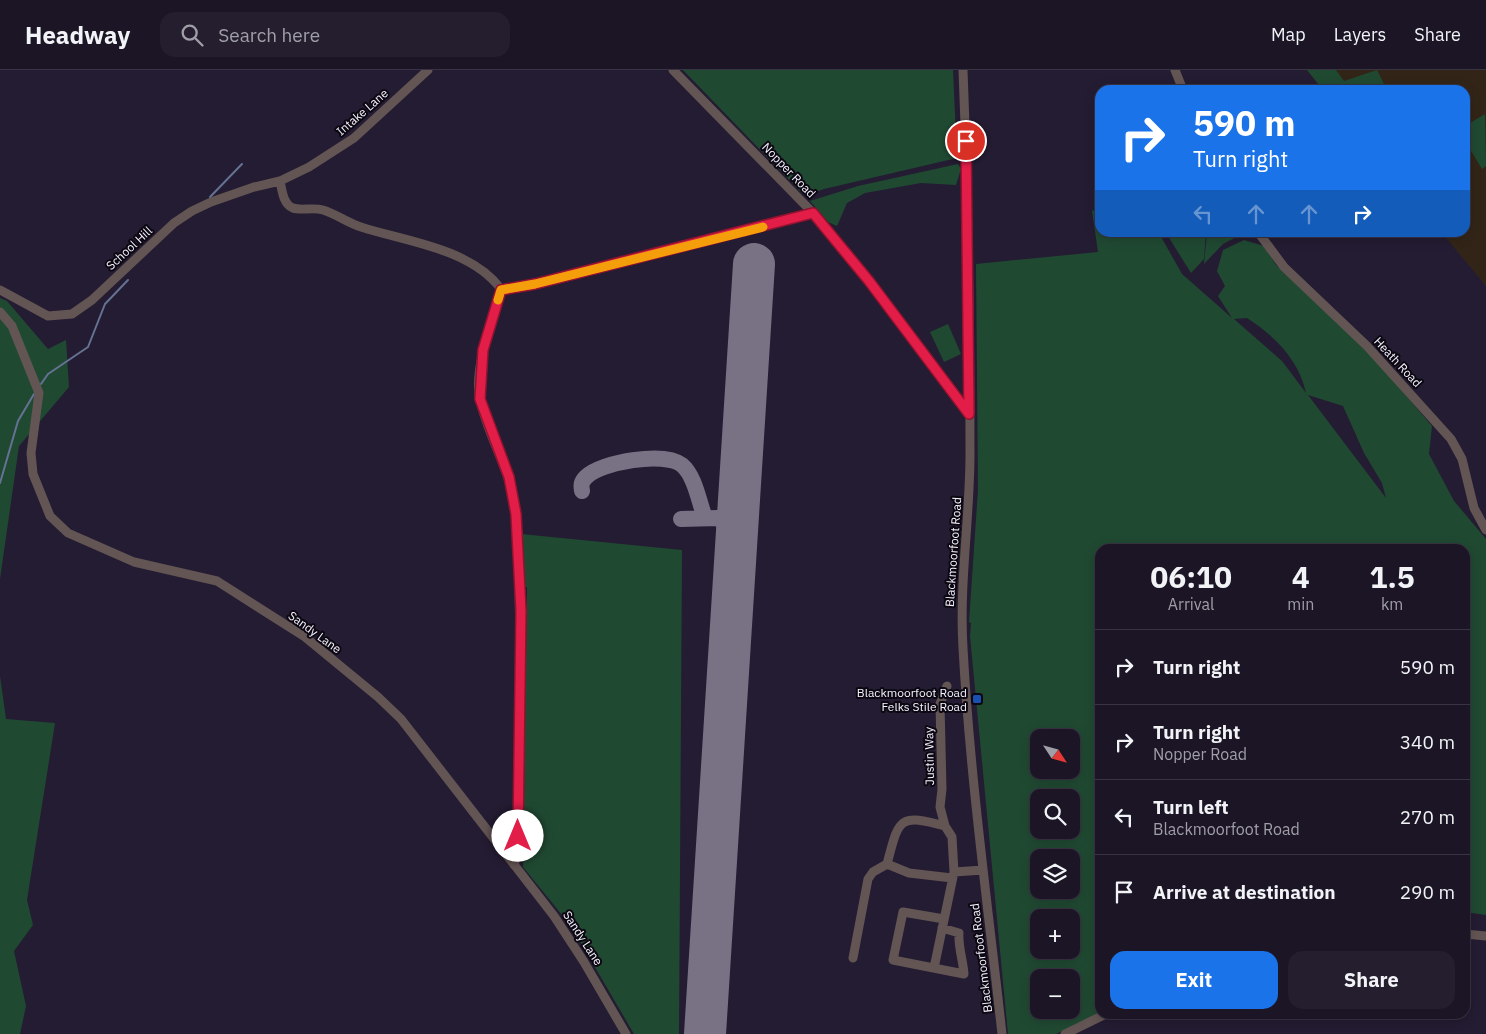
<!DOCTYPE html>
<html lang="en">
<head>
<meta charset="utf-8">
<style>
	:root { --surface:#1b1526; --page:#241e2e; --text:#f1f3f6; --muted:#a09fa7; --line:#393443; --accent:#1a73e8 }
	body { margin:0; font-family:"IBM Plex Sans",sans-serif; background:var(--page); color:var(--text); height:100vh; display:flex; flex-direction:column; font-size:19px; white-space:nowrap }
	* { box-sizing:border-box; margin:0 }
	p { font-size:16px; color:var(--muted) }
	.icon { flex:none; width:28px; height:28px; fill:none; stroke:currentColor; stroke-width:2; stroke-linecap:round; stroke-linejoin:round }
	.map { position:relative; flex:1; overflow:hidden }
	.sheet { position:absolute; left:1095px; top:474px; width:375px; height:475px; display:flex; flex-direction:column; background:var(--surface); border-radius:15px; box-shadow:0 2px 12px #0003,0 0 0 1px var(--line) }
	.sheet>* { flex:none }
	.banner { position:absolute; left:1095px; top:15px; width:375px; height:152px; border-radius:15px; box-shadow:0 2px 12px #0003,0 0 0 1px var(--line); background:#1a73e8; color:#fff; overflow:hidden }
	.needle { width:32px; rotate:126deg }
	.tools { position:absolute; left:1030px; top:659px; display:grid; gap:10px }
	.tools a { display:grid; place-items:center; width:50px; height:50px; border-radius:10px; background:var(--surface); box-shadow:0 2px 12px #0003,0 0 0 1px var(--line); font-size:25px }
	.pin { position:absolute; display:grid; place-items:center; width:42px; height:42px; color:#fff; margin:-21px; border:2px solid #fff; border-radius:50%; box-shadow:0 1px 5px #0007 }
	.me { position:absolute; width:55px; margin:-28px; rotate:0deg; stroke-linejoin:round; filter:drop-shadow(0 0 4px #0008) }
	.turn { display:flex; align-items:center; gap:18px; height:105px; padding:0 15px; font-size:22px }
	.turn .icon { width:65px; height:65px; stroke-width:2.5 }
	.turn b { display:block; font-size:35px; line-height:42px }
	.lanes { display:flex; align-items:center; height:48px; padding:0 15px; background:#0003; justify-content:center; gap:25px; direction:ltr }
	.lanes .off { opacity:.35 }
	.eta { display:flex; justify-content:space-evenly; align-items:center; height:85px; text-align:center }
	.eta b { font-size:30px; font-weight:800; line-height:35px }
	.cta { display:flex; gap:10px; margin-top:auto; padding:10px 15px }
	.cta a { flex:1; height:58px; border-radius:15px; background:var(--accent); color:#fff; font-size:20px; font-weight:800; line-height:58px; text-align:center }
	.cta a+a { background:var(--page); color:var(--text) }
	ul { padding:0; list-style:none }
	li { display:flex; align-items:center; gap:15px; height:75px; padding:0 15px; border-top:1px solid var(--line) }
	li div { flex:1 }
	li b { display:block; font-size:19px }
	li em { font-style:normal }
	header { display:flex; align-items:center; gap:30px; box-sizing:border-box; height:70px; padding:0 25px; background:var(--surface); border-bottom:1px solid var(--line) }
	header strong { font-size:24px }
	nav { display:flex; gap:28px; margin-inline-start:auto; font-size:18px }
	.search { width:350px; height:45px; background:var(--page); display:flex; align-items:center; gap:12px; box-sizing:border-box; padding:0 18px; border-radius:15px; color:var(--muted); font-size:19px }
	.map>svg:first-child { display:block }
	.education { fill:#322518 }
	.green { fill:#204932; fill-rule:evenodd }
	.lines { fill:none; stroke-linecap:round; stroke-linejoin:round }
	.stream { stroke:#657293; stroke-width:2 }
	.taxiway { stroke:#787284; stroke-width:16 }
	.runway { stroke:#787284; stroke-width:42 }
	.minor { stroke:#635553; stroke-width:9 }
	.route-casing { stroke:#92132f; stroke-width:12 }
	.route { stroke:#e11d48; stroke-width:9 }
	.slow { stroke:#f59e0b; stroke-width:9 }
	.transit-dot { fill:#1a4fb4; stroke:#0c0812; stroke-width:2 }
	.labels { text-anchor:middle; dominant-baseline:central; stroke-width:4; stroke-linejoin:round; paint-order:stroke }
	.street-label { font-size:12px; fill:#f6f2ff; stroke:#0c0812 }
	.poi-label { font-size:12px; fill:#f6f2ff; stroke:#0c0812; text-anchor:end }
</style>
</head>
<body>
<header>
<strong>Headway</strong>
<div class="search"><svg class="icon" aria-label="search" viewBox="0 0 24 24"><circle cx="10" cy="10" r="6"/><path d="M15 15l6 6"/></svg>Search here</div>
<nav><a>Map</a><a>Layers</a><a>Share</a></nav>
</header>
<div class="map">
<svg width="1486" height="964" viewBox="0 0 1486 964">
	<rect width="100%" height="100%" fill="#241c32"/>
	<path class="education" d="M1307 0H1486V216L1442 163 1465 162V20H1323Z"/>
	<path class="green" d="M683 0H953L957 88 824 119 805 126Z
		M1307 0H1336L1344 11 1377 0 1387 20H1323Z
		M1485 44 1486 96 1482 99 1465 71V56Z
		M958 94 961 99 956 115 921 113 865 123 847 133 837 156 828 152 810 131 858 116Z
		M1100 138V162L1159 163 1182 204 1232 248 1218 226 1225 216 1217 201 1223 180 1244 170 1264 176 1276 195 1372 286 1432 356 1429 384 1454 431 1486 469V845L1465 842V512L1470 515 1469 512 1465 510V479H1100V943L1056 964H1008L970 566 971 553 969 552 978 420 976 194 1098 182 1092 141ZM1247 248C1275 266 1299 290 1306 323L1282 291 1234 249ZM1308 325 1343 336 1364 383 1382 413 1386 428ZM1039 668H1071V700H1039ZM1039 728H1071V760H1039ZM1039 788H1071V820H1039ZM1039 848H1071V880H1039ZM1039 908H1071V940H1039Z
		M1166 163H1206L1204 189 1191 203Z
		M1207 163V162L1244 163 1223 174 1204 194Z
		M0 228 7 231 48 279 66 270 69 317 19 376 0 509Z
		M948 254 961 284 944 292 930 262Z
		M521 464 682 480 679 964H634L571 856 523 797 527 517H523Z
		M0 606 6 649 55 653 27 830 33 855 14 881 26 936 20 964H0Z"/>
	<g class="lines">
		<path class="stream" d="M210 127 242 94
			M41 314 48 304 88 277 105 234 128 210
			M0 413 18 351 34 324"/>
		<path class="taxiway" d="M582 421C581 415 581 412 586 407 601 392 664 381 682 395 695 406 699 432 705 448
			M681 449 718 448 725 454 735 480"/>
		<path class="runway" d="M705 964 754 194"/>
		<path class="minor" d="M673 0 813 143 869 211 969 344
			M963 0C968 128 970 256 970 384 970 448 959 513 963 578 970 707 988 836 1002 964
			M1175 0 1183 20
			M280 111C282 120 283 134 293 138 301 141 313 137 323 140 336 144 348 153 361 157 407 172 470 178 501 219
			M1258 162 1284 197 1367 276 1451 369 1462 389 1474 438 1486 460
			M501 219C492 249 473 300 480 330 489 370 513 404 516 446 523 557 518 668 519 779L514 795
			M501 219 535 214 813 143
			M0 220 48 246 72 244 92 230 174 153 192 141 211 132 254 117 280 111 309 97 354 68 428 0
			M0 242 12 256 39 323 31 383 33 404 50 446 68 463 134 492 217 511 305 567 378 627 401 649 554 846 584 892 626 964
			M887 794C899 749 898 743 945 756
			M887 794 909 803 952 808
			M954 802 983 800
			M942 858 959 863C958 877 963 890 964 904L893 890 903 842 944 849
			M1465 864 1486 866
			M853 888 868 809 873 802 887 794
			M934 898 954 802 952 767 945 756 940 737 942 719 940 634 947 616
			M1065 964 1106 944"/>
	</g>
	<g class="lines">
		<defs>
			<path id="route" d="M518 766 521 541 516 444 509 407 480 329 483 280 501 220 535 214 813 143 869 211 969 344 966 71"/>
		</defs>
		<use href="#route" class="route-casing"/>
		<use href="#route" class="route"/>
		<path class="slow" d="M498 230 501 220 535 214 763 157"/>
	</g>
	<rect class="transit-dot" x="972" y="624" width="10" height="10" rx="2.5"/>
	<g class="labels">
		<g class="street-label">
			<text transform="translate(362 42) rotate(-41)">Intake Lane</text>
			<text transform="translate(789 100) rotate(46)">Nopper Road</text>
			<text transform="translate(129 178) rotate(-43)">School Hill</text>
			<text transform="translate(1398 292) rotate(47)">Heath Road</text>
			<text transform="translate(953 482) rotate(-86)">Blackmoorfoot Road</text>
			<text transform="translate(315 562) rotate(36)">Sandy Lane</text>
			<text transform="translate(929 686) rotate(-91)">Justin Way</text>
			<text transform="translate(583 868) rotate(57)">Sandy Lane</text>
			<text transform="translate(981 888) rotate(-97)">Blackmoorfoot Road</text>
		</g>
		<g class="poi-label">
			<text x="967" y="622">Blackmoorfoot Road<tspan x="967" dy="14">Felks Stile Road</tspan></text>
		</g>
	</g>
</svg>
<div class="tools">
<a><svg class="needle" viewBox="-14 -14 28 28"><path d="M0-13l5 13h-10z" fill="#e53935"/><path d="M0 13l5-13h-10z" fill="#a09fa7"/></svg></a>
<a><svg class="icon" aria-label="search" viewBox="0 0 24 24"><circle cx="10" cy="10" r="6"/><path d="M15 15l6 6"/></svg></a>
<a><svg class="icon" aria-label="layers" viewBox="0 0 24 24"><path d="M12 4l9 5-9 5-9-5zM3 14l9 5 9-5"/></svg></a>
<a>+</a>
<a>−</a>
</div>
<div class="pin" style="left:966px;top:71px;background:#d93025"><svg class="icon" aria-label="arrive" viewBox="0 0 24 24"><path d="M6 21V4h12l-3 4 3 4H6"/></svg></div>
<svg class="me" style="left:518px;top:766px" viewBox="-20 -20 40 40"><circle r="19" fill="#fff"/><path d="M0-13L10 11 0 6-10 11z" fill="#e11d48"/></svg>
<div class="banner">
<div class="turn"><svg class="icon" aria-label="right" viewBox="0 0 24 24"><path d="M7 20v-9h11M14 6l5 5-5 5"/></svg><div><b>590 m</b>Turn right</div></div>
<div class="lanes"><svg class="icon off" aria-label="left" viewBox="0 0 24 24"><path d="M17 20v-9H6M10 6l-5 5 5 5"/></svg><svg class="icon off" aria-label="ahead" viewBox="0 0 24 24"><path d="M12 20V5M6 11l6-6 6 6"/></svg><svg class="icon off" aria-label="ahead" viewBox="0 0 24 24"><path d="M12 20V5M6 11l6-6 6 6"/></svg><svg class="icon" aria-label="right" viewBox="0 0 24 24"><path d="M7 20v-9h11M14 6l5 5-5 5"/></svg></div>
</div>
<section class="sheet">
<div class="eta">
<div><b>06:10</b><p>Arrival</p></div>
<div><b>4</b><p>min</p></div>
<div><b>1.5</b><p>km</p></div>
</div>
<ul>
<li><svg class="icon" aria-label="right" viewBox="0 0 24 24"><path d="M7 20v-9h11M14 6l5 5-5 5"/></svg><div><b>Turn right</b></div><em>590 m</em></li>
<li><svg class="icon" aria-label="right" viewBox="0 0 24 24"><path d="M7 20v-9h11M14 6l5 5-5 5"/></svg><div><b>Turn right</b><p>Nopper Road</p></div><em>340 m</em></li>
<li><svg class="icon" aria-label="left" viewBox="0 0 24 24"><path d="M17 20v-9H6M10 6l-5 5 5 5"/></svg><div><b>Turn left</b><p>Blackmoorfoot Road</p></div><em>270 m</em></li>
<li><svg class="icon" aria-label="arrive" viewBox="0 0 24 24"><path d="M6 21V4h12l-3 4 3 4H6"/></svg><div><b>Arrive at destination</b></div><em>290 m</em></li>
</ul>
<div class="cta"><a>Exit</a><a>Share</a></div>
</section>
</div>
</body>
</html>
